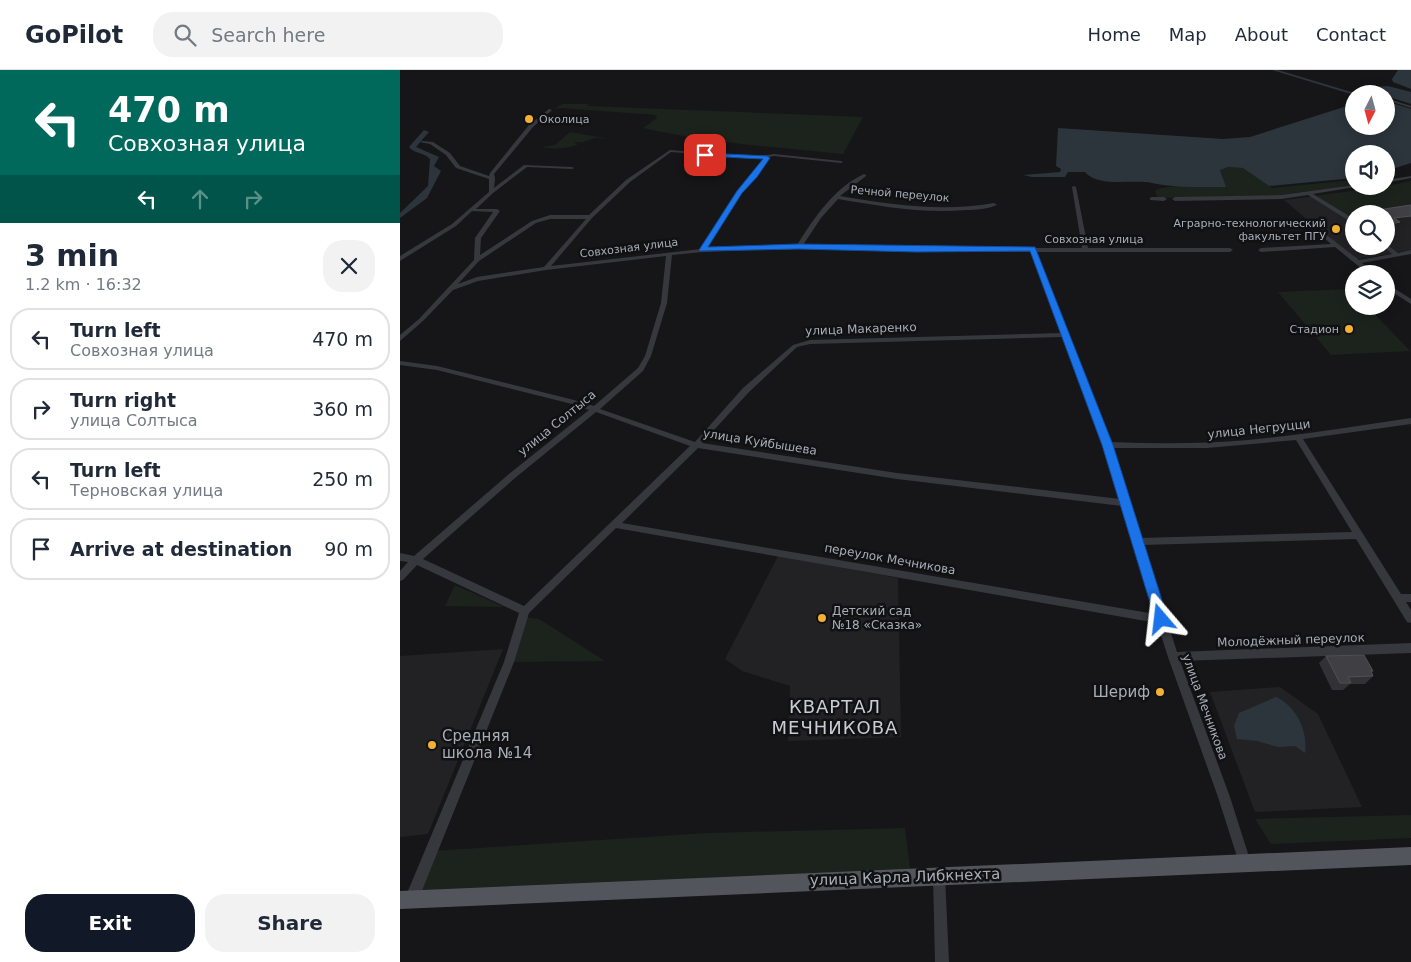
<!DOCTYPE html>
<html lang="en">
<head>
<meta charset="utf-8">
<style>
	:root { --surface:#fff; --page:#f2f2f3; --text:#1f2937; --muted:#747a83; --line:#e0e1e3; --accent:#111827 }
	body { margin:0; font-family:"DejaVu Sans",sans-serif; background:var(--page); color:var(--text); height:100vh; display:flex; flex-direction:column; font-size:19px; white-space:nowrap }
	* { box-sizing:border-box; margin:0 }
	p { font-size:16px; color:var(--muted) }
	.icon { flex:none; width:28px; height:28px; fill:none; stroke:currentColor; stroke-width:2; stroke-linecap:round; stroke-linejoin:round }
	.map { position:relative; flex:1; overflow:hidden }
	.drawer { display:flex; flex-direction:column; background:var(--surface); width:400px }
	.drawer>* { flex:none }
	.top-card { background:#00695c; color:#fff; overflow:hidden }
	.needle { width:32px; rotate:186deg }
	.fabs { position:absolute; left:945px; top:15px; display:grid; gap:10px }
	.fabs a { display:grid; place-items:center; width:50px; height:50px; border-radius:50%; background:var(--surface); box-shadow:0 2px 12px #0003; font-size:25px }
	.pin { position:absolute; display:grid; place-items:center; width:42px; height:42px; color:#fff; margin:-21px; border-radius:10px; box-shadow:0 2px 8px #0006 }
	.me { position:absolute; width:55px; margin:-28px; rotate:343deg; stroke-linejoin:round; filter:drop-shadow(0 0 4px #0008) }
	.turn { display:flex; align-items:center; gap:18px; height:105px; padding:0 25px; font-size:22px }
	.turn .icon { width:65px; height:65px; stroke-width:2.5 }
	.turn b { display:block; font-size:35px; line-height:42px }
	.lanes { display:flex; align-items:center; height:48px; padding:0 25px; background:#0003; justify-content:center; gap:25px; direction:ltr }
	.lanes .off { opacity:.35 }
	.round { display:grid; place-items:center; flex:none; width:52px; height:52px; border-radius:20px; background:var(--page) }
	.headline { display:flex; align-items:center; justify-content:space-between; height:85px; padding:0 25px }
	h1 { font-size:30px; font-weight:600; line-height:38px }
	.cta { display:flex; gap:10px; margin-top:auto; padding:10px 25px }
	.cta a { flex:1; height:58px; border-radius:20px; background:var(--accent); color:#fff; font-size:20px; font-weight:600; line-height:58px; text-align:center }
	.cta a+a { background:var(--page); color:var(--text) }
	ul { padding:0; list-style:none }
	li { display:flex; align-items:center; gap:15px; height:62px; margin:0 10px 8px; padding:0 15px; border:2px solid var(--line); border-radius:20px }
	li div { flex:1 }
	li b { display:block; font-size:19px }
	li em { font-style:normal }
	header { display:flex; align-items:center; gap:30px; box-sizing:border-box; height:70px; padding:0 25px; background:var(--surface); border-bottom:1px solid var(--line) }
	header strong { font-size:24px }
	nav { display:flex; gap:28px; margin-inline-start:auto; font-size:18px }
	.search { width:350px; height:45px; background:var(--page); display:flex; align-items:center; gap:12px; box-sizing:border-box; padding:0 18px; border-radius:20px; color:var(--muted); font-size:19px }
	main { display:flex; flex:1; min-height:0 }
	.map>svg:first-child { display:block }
	.built { fill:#222225 }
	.green { fill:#1c231d }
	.water { fill:#2c353c }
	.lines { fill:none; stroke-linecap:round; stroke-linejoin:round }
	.canal { fill:#2c353c; fill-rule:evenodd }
	.street { fill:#37383d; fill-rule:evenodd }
	.primary { fill:#53555c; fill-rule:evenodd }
	.wall { fill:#323236 }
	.shaded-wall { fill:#212124 }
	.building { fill:#3f3f44; stroke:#4f5156 }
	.route { fill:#1a73e8; stroke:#114b97 }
	.poi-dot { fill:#f2b134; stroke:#111113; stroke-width:2 }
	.labels { text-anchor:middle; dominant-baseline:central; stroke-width:5; stroke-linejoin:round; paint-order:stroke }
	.far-poi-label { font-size:11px; fill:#a8adb8; stroke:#111113; text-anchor:end }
	.far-street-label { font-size:11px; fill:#a8adb8; stroke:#111113 }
	.street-label { font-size:12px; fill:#a8adb8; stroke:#111113 }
	.poi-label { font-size:12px; fill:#a8adb8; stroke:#111113; text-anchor:start }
	.near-poi-label { font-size:15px; fill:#a8adb8; stroke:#111113; text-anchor:end }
	.near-street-label { font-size:15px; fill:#a8adb8; stroke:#111113 }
	.near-quarter-label { font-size:18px; letter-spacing:1px; fill:#c9ccd4; stroke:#111113 }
</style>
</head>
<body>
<header>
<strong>GoPilot</strong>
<div class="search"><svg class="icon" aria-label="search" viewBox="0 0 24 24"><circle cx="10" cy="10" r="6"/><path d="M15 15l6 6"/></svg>Search here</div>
<nav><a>Home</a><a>Map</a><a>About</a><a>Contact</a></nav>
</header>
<main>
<section class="drawer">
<div class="top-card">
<div class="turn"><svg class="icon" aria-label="left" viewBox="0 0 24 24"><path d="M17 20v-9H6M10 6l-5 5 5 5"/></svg><div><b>470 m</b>Совхозная улица</div></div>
<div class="lanes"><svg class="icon" aria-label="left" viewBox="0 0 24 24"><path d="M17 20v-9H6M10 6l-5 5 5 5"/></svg><svg class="icon off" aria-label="ahead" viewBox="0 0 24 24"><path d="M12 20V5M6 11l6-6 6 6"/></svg><svg class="icon off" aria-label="right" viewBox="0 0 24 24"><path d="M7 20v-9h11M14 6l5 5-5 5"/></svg></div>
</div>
<div class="headline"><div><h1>3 min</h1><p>1.2 km · 16:32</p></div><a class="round"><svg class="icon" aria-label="close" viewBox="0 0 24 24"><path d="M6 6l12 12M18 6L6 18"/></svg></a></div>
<ul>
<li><svg class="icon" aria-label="left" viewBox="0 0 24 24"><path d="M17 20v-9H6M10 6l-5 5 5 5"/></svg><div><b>Turn left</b><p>Совхозная улица</p></div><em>470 m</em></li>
<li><svg class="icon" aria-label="right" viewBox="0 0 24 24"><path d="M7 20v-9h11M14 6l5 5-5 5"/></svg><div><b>Turn right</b><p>улица Солтыса</p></div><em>360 m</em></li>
<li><svg class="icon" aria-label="left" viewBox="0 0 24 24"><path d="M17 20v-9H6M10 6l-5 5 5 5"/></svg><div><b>Turn left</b><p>Терновская улица</p></div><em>250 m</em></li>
<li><svg class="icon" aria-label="arrive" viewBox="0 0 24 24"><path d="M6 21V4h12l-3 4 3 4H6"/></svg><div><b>Arrive at destination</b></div><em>90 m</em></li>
</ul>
<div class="cta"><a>Exit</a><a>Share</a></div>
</section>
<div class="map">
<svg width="1011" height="892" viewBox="0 0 1011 892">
	<rect width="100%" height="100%" fill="#161618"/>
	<path class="built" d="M915 126 954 150V176H986V145L1011 142V180L955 190 884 130Z
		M378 486 498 508 501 667 388 671 390 616 342 601 325 589Z
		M103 579 28 764 0 767V586Z
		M880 617 918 644 962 737 855 742 810 622Z"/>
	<path class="green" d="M162 34H188L187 36 463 47 443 84C377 77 309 73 243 58L257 48 256 45 162 38 154 39Z
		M170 62 209 69 195 68 183 72H173L178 74C173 78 150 80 142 77L155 75Z
		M828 97 843 98 872 118 954 110V115L878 125 758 128 755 121C764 113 812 117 825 117L820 99Z
		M1011 111V142L954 144V150L915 126 986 116Z
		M950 219 954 223V236H967L1010 281 931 285 878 222Z
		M55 515 104 537 45 536Z
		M123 547 139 549 205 591 109 592Z
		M1011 745V768L871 774 855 749Z
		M505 758 511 807 12 828 32 781 308 763Z"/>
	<path class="water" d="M998 0H1011V19L993 12 992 9Z
		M988 16 1011 22V34L986 26V24H978L973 20 975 17Z
		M986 31 1011 39V93L986 101V84H954V108L869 116 843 98 828 97 820 100 826 117C801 117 776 118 752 113 733 109 698 118 685 102H668L665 107H632L623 105 660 102 661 99 656 96 658 58 823 69 850 67 947 36 954 32V56H986Z
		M24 60 29 62 16 77 39 87 34 96 41 101 27 128 0 148V143L28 116 30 89C24 82 14 84 9 77Z
		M876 627C897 637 908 661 905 683L895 676 878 677 857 671 837 669 834 656 839 643Z"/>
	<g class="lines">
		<path class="canal" d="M872 0H878L958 24 954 25Z"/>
		<path class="street" d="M965 22 969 23 970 24H964Z
			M986 28 1011 36V38L986 30Z
			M149 39 152 40 133 57 94 104 95 109 94 118 124 95 172 97 174 98 172 99 127 97 93 123 76 139H97L100 141 81 168 80 185 132 151 150 145H189L226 110 270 80 354 87 374 84 441 91 443 92 441 93 374 86 369 87 357 107 341 123 307 178 397 175C414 148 435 117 464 104L466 105V106L440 126C492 135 542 142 594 133L597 135C588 139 576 140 566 140 523 144 480 136 438 129L421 148 403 175 517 178H682L672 117 674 116 676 117 688 178H830L833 180 830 182H637L711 372C757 374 803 374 848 370 903 365 957 356 1011 348V354L903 369 1001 524H1011V532H1006L1011 540V553L1007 552 956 469 743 475 777 582 1011 573V583L780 591 830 727 851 793 850 798 845 799 840 798 839 793 818 727 768 587 757 553 216 458 129 543 114 592 17 833 12 835 7 833 5 828 104 592 119 543 17 495 3 510 0 511V501L8 492 0 491V483L14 486 109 404 189 340 172 334 37 300 0 295V291L37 296 174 330 194 336 238 298 245 286 261 233 266 186 146 200 78 211 53 220 23 251 0 271V265L19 249 74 190 75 168 93 142 72 141 56 156 0 191V186L52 154 89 122V109L56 98 46 85 30 74 20 72 22 71 33 72 50 83 60 96 89 106 90 103 129 55ZM271 82 354 89 365 88 353 105 337 121 301 179 151 196 192 148 230 112ZM150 149H186L144 197 77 207 58 214 79 191 136 153ZM399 179 517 182H631L662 263 410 270 393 275 343 318 295 372 200 339 243 301 251 286 267 233 272 185 303 182ZM663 267 704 375 720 429 497 403 302 373 349 322 397 277 410 274ZM196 342 290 376 124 536 23 489 115 408ZM896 370 952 462 741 468 713 378H807ZM298 378 497 409 722 436 755 544 222 453Z
			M1011 106V108L986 113V110Z
			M954 115 961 116 913 124 954 149V154L908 125 881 129 775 131 772 129 775 127 881 125Z
			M752 127H764L767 129 764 131 750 130V128Z
			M924 163 959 190 992 184 983 176H986V174L998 183 1011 180V184L962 193 975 204H968L935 177 861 182 858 180 861 178 931 174 921 165Z
			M986 213 1011 229V234L986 218Z
			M539 800 544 801 545 806 549 892H535L533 806 534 801Z"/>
		<path class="primary" d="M1011 777V795L0 839V821Z"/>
	</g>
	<path class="wall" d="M926 586 973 601 971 602 973 606 965 614H950L943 620H932L919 593Z"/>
	<path class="shaded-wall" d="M1011 146V155L998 157 994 163 986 164V155L994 148Z"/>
	<path class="building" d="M1011 135V146L994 148 1000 152 986 155V144H968L965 142Z
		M964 585 973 601H971L973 606 948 607 951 613H940L926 586Z"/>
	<path class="route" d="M305 83 367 86 370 88 357 107 342 123 308 177 398 174 635 177 713 375 768 549 766 553 761 555 757 553 755 549 702 375 630 181 517 182 398 179 300 181 299 180 337 121 363 89 303 86Z"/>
	<g class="poi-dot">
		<circle cx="129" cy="49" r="5"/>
		<circle cx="936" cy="159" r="5"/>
		<circle cx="949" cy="259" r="5"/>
		<circle cx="422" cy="548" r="5"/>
		<circle cx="760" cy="622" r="5"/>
		<circle cx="32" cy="675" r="5"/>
	</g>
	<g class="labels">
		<g class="far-poi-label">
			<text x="139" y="49" text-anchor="start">Околица</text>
			<text x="926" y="153">Аграрно-технологический<tspan x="926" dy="13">факультет ПГУ</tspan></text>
			<text x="939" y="259">Стадион</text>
		</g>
		<g class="far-street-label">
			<text transform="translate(500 124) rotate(5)">Речной переулок</text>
			<text x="694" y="169">Совхозная улица</text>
			<text transform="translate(229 178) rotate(-7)">Совхозная улица</text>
		</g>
		<g class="street-label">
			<text transform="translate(461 259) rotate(-2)">улица Макаренко</text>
			<text transform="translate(157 353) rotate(-39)">улица Солтыса</text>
			<text transform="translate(859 359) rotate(-6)">улица Негруцци</text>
			<text transform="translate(360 372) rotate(9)">улица Куйбышева</text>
			<text transform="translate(490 489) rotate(10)">переулок Мечникова</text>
			<text transform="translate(891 570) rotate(-2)">Молодёжный переулок</text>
			<text transform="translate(805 637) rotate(70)">улица Мечникова</text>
		</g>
		<g class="poi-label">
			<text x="432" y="541">Детский сад<tspan x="432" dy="14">№18 «Сказка»</tspan></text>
		</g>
		<g class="near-poi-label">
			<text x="750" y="622">Шериф</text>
			<text x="42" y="666" text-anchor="start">Средняя<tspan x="42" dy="17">школа №14</tspan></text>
		</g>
		<g class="near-street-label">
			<text transform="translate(505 807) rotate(-2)">улица Карла Либкнехта</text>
		</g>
		<g class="near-quarter-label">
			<text x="435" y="636">КВАРТАЛ<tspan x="435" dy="21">МЕЧНИКОВА</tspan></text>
		</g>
	</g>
</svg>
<div class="fabs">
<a><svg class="needle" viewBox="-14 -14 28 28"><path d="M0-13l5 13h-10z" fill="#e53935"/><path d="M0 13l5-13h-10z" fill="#747a83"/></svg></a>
<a><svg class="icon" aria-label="sound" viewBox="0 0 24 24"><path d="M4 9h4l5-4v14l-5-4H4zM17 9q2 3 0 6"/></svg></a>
<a><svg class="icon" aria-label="search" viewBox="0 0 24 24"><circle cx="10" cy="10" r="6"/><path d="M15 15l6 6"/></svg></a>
<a><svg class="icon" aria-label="layers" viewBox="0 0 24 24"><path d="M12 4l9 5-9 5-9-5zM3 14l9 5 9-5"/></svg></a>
</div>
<div class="pin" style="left:305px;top:85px;background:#d93025"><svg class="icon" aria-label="arrive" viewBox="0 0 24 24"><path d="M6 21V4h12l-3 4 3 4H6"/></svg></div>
<svg class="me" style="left:761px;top:549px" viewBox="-20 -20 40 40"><path d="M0-17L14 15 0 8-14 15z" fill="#1a73e8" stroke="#fff" stroke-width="4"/></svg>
</div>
</main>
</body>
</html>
